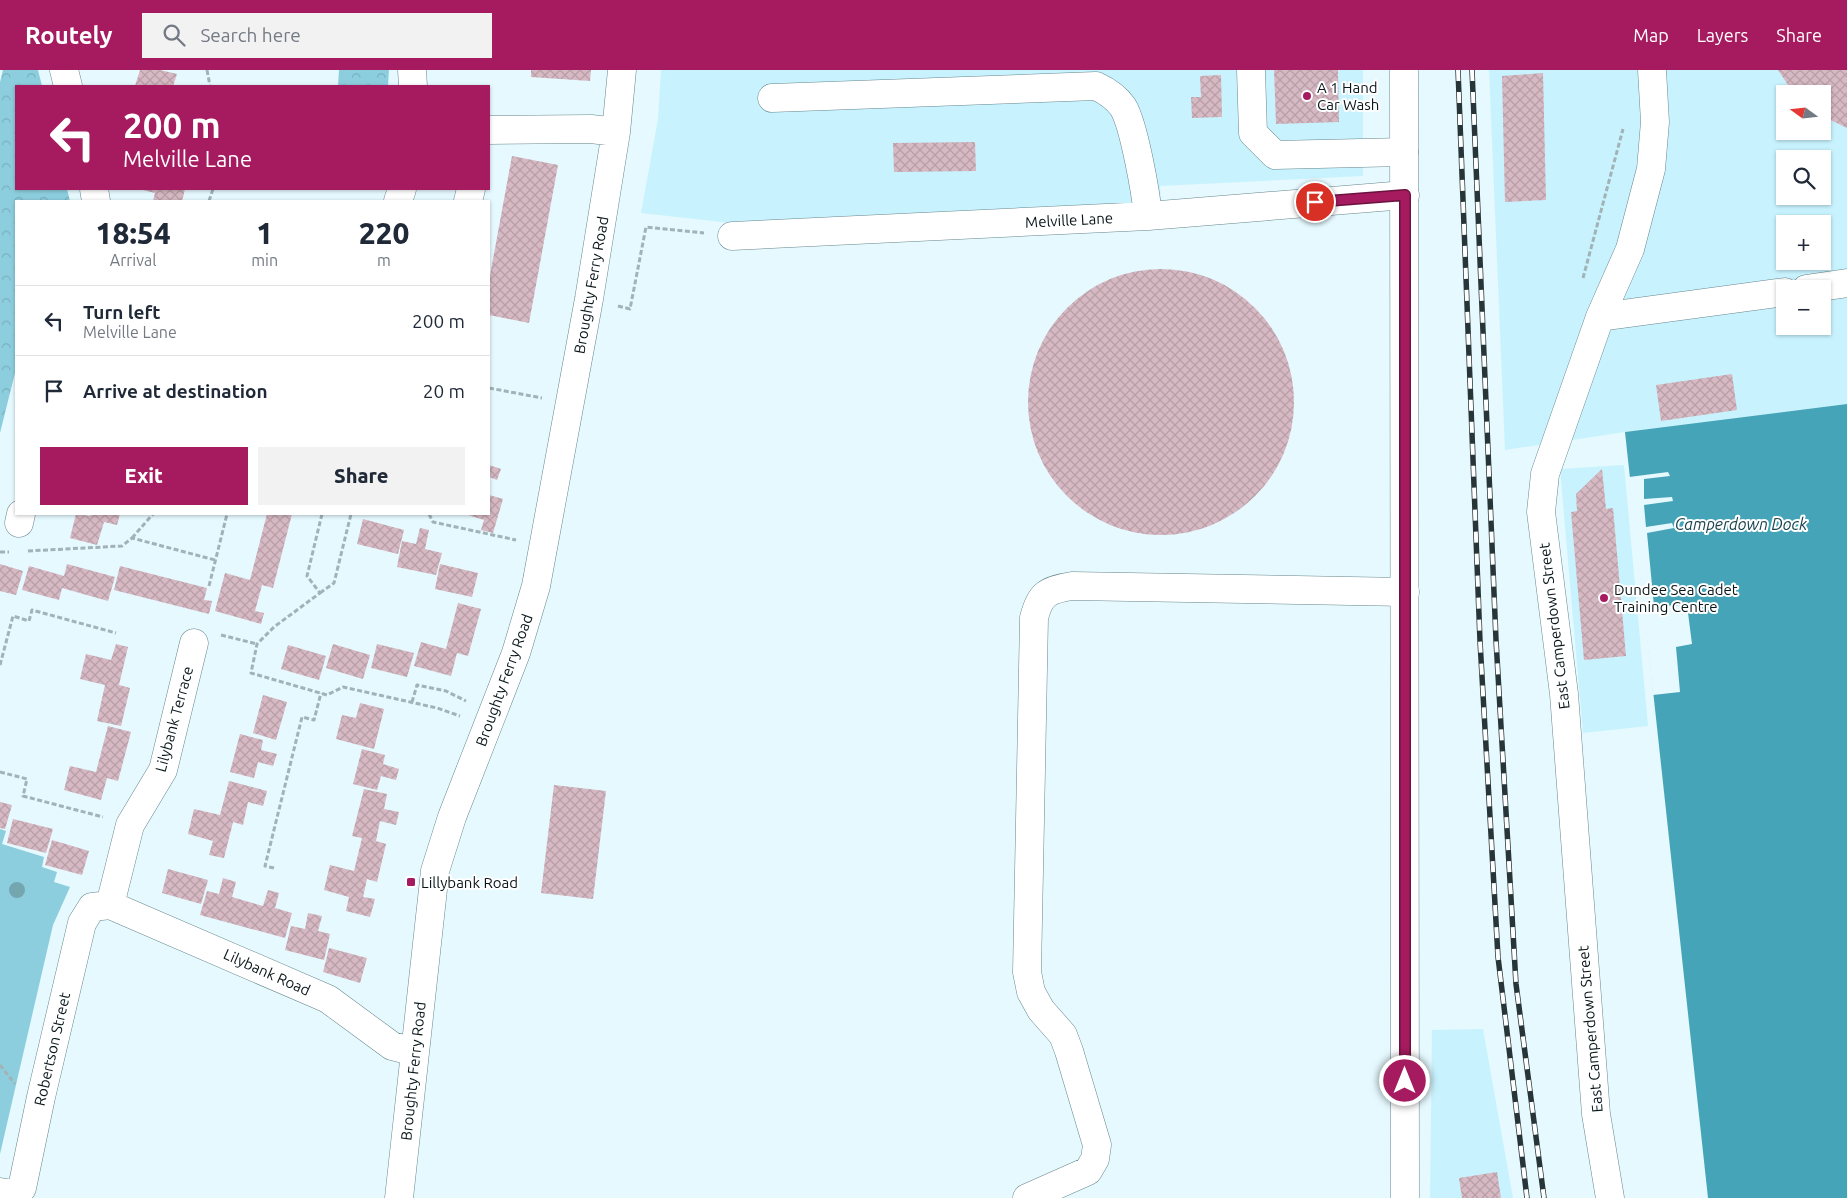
<!DOCTYPE html>
<html lang="en">
<head>
<meta charset="utf-8">
<style>
	:root { --surface:#fff; --page:#f2f2f3; --text:#1f2937; --muted:#747a83; --line:#e0e1e3; --accent:#a61b60 }
	body { margin:0; font-family:Ubuntu,sans-serif; background:var(--page); color:var(--text); height:100vh; display:flex; flex-direction:column; font-size:19px; white-space:nowrap }
	* { box-sizing:border-box; margin:0 }
	p { font-size:16px; color:var(--muted) }
	.icon { flex:none; width:28px; height:28px; fill:none; stroke:currentColor; stroke-width:2; stroke-linecap:round; stroke-linejoin:round }
	.map { position:relative; flex:1; overflow:hidden }
	.panel { position:absolute; left:15px; top:130px; width:475px; height:315px; display:flex; flex-direction:column; background:var(--surface); border-radius:0px; box-shadow:0 1px 4px #0004 }
	.panel>* { flex:none }
	.top-card { position:absolute; left:15px; top:15px; width:475px; height:105px; border-radius:0px; box-shadow:0 1px 4px #0004; background:#a61b60; color:#fff; overflow:hidden }
	.needle { width:32px; rotate:285deg }
	.fabs { position:absolute; left:1776px; top:15px; display:grid; gap:10px }
	.fabs a { display:grid; place-items:center; width:55px; height:55px; border-radius:0px; background:var(--surface); box-shadow:0 1px 4px #0004; font-size:25px }
	.pin { position:absolute; display:grid; place-items:center; width:42px; height:42px; color:#fff; margin:-21px; border:2px solid #fff; border-radius:50%; box-shadow:0 1px 5px #0007 }
	.me { position:absolute; width:55px; margin:-28px; rotate:0deg; stroke-linejoin:round; filter:drop-shadow(0 0 4px #0008) }
	.turn { display:flex; align-items:center; gap:18px; height:105px; padding:0 25px; font-size:22px }
	.turn .icon { width:65px; height:65px; stroke-width:2.5 }
	.turn b { display:block; font-size:35px; line-height:42px }
	.eta { display:flex; justify-content:space-evenly; align-items:center; height:85px; text-align:center }
	.eta b { font-size:30px; font-weight:800; line-height:35px }
	.cta { display:flex; gap:10px; margin-top:auto; padding:10px 25px }
	.cta a { flex:1; height:58px; border-radius:0px; background:var(--accent); color:#fff; font-size:20px; font-weight:800; line-height:58px; text-align:center }
	.cta a+a { background:var(--page); color:var(--text) }
	ul { padding:0; list-style:none }
	li { display:flex; align-items:center; gap:15px; height:70px; padding:0 25px; border-top:1px solid var(--line) }
	li div { flex:1 }
	li b { display:block; font-size:19px }
	li em { font-style:normal }
	header { display:flex; align-items:center; gap:30px; box-sizing:border-box; height:70px; padding:0 25px; background:var(--accent); color:#fff }
	header strong { font-size:24px }
	nav { display:flex; gap:28px; margin-inline-start:auto; font-size:18px }
	.search { width:350px; height:45px; background:var(--page); display:flex; align-items:center; gap:12px; box-sizing:border-box; padding:0 18px; border-radius:0px; color:var(--muted); font-size:19px }
	.map>svg:first-child { display:block }
	.built { fill:#c8f3fe; fill-rule:evenodd }
	.park { fill:url(#park-crowns) }
	.garden { fill:#8dcede }
	.water { fill:#46a4b8 }
	.pier { fill:#e5f9fe }
	.building { fill:url(#building-cross-hatch) }
	.lines { fill:none; stroke-linecap:round; stroke-linejoin:round }
	.minor-casing { stroke:#67878e; stroke-width:29 }
	.highway-casing { stroke:#67878e; stroke-width:29 }
	.path { stroke:#a1b3b7; stroke-width:3; stroke-dasharray:5 2.5; stroke-linecap:butt }
	.minor { stroke:#fff; stroke-width:28 }
	.highway { stroke:#fff; stroke-width:28 }
	.rail-casing { stroke:#273538; stroke-width:5.5 }
	.rail { stroke:#fff; stroke-width:4; stroke-dasharray:11; stroke-linecap:butt }
	.tree { fill:#74a6b0 }
	.route-casing { stroke:#6c123e; stroke-width:12 }
	.route { stroke:#a61b60; stroke-width:9 }
	.poi-dot { fill:#a61b60; stroke:#fff; stroke-width:2 }
	.labels { text-anchor:middle; dominant-baseline:central; stroke-width:4; stroke-linejoin:round; paint-order:stroke }
	.poi-label { font-size:15px; fill:#091619; stroke:#fff; text-anchor:start }
	.street-label { font-size:15px; fill:#091619; stroke:#fff }
	.water-label { font-size:16px; font-style:italic; fill:#1b454e; stroke:#fff }
</style>
</head>
<body>
<header>
<strong>Routely</strong>
<div class="search"><svg class="icon" aria-label="search" viewBox="0 0 24 24"><circle cx="10" cy="10" r="6"/><path d="M15 15l6 6"/></svg>Search here</div>
<nav><a>Map</a><a>Layers</a><a>Share</a></nav>
</header>
<div class="map">
<svg width="1847" height="1128" viewBox="0 0 1847 1128">
	<defs>
		<pattern id="park-crowns" width="20" height="18" patternUnits="userSpaceOnUse" patternTransform="scale(1.25)"><rect width="20" height="18" fill="#8dcede"/><path d="M2 6a3 3 0 1 1 6 0M12 15a3 3 0 1 1 6 0" fill="none" stroke="#78b0be"/></pattern>
		<pattern id="building-cross-hatch" width="8" height="8" patternUnits="userSpaceOnUse" patternTransform="scale(1.25)"><rect width="8" height="8" fill="#d7b9c3"/><path d="M0 0l8 8M0 8l8-8" fill="none" stroke="#b79ea7"/></pattern>
	</defs>
	<rect width="100%" height="100%" fill="#e5f9fe"/>
	<path class="built" d="M661 0H1363V106L1160 116 1161 132 731 153 641 143 658 49Z
		M1489 0H1847V334L1625 362 1505 380ZM1785 24H1822V61H1785ZM1785 89H1822V126H1785ZM1785 154H1822V191H1785ZM1785 219H1822V256H1785Z
		M1624 395 1648 656 1583 663 1560 399Z
		M1483 959 1513 1128H1430L1432 960Z"/>
	<path class="park" d="M3 0H38L42 16H16V119H67L70 131H16V299L0 363V12Z
		M339 0H389L388 16H338Z"/>
	<path class="garden" d="M0 759 6 761 2 774 44 787 42 797 57 802 54 812 70 817 53 855 0 1084Z"/>
	<path class="water" d="M1847 334V1128H1708L1625 362Z"/>
	<path class="pier" d="M1668 402 1670 406 1644 409V429L1672 427 1673 431 1644 435 1646 457 1672 453 1674 458 1647 463 1654 536 1687 535 1692 574 1676 577 1680 622 1653 625 1629 407Z"/>
	<path class="building" d="M140 0H160L177 4 173 16H135Z
		M531 0H591L590 11 531 7Z
		M1274 0H1338L1339 52 1276 54Z
		M1778 0H1847V58L1822 46V24H1794Z
		M1543 3 1546 130 1505 132 1502 6Z
		M1221 5 1222 47 1192 48 1191 27H1201L1200 6Z
		M975 72 976 101 894 102 893 73Z
		M512 86 558 95 529 253 489 245V211Z
		M139 119H185L182 131H153L155 123Z
		M1028 332a133 133 0 1 1 266 0a133 133 0 1 1-266 0Z
		M1732 304 1737 340 1661 351 1656 315Z
		M489 395 501 399 497 410 489 407Z
		M1602 399 1606 439 1613 438 1626 586 1584 590 1571 442 1577 441 1576 424Z
		M489 425 503 429 493 463 481 460 484 450 465 444H489Z
		M76 444 90 446 91 444H120L117 455 104 452 97 475 70 468Z
		M267 444H292L273 518 262 515 255 541 264 543 261 554 215 541 225 503 250 510Z
		M363 449 404 460 398 484 357 474Z
		M420 458 429 460 425 479 442 483 436 505 397 497 402 471 416 474Z
		M0 494 23 501 16 525 0 521Z
		M67 494 115 507 108 531 62 518 59 530 22 520 29 496 64 506Z
		M440 494 478 503 472 527 435 519Z
		M120 496 207 518 204 530 212 531 209 544 114 520Z
		M458 533 481 539 468 586 457 583 451 606 414 596 421 572 446 579Z
		M116 574 128 577 119 615 130 618 121 656 97 651 105 615 80 609 86 584 111 590Z
		M333 574 370 585 363 609 326 598Z
		M377 574 414 583 407 607 371 598Z
		M288 575 326 586 319 610 281 599Z
		M263 625 287 632 276 670 253 663Z
		M360 633 384 639 374 679 336 669 342 645 356 648Z
		M108 656 131 662 118 711 107 708 101 730 64 720 70 696 96 702Z
		M240 664 263 670 261 680 277 684 273 696 258 692 254 708 230 702Z
		M362 679 385 685 383 694 399 699 396 710 381 706 377 720 353 714Z
		M229 711 267 721 263 736 248 732 243 755 233 752 224 788 209 785 213 771 188 764 194 739 220 745Z
		M554 715 606 721 593 829 541 823Z
		M364 719 387 724 384 739 399 742 396 755 380 751 376 771 386 774 377 812 367 809 363 827 375 829 370 847 346 841 349 827 324 820 330 795 354 801 362 768 352 766Z
		M0 732 12 735 5 759 0 758Z
		M13 749 53 759 46 783 7 773Z
		M52 770 89 781 82 805 45 795Z
		M168 799 208 810 201 834 162 823Z
		M223 808 236 812 232 827 263 836 268 820 279 823 275 838 292 843 285 868 200 845 207 821 219 824Z
		M308 843 322 846 318 861 330 864 324 890 285 880 291 856 305 859Z
		M329 878 367 888 360 913 323 902Z
		M1497 1102 1501 1128H1462L1459 1108Z"/>
	<g class="lines">
		<defs>
			<path id="minor" d="M64 0 68 16
				M412 0 413 16
				M1251 0 1253 63 1275 85 1404 82
				M772 28 1096 16C1107 21 1116 27 1123 37 1134 55 1146 124 1148 146
				M489 60 591 59 616 62
				M94 119 96 131
				M398 131 402 119
				M468 131 471 119
				M732 166 1148 146 1405 125
				M1806 219 1847 213
				M1600 247 1785 222
				M19 453 21 444
				M110 835 130 755 163 700 194 573
				M0 1122 11 1124 22 1118 41 1027 82 853 92 837 110 835 328 929 392 976 415 982
				M399 1128 435 801 452 747 516 583 536 516 589 229 616 62 622 0
				M1027 1128 1088 1101 1095 1089 1097 1075 1069 981 1063 965 1041 940 1031 922 1027 902 1034 548C1040 524 1047 520 1072 516L1405 522
				M1610 1128 1596 1044 1564 624 1541 442 1545 404 1600 247 1630 179 1651 99 1655 52 1652 0"/>
			<path id="highway" d="M1404 0 1405 1128"/>
		</defs>
		<use href="#minor" class="minor-casing"/>
		<use href="#highway" class="highway-casing"/>
		<path class="path" d="M207 0 210 16
			M209 131 213 119
			M1583 208 1623 59
			M618 236 630 239 646 157 704 163
			M489 318 542 328
			M322 444 307 506 320 523 274 557 257 574 251 603 327 625 343 617 437 638 460 646
			M429 444 433 452 516 470
			M132 468 153 444
			M28 481 122 476 132 468 215 490
			M0 482H9
			M209 516 227 444
			M320 523 334 513 351 444
			M221 565 257 574
			M0 595 13 546 29 551 32 540 116 563
			M412 632 417 615 446 621 466 631
			M0 702 27 709 23 726 103 747
			M274 798 265 796 302 647 314 650 321 623
			M0 995 15 1014"/>
		<use href="#minor" class="minor"/>
		<use href="#highway" class="highway"/>
		<defs>
			<path id="rail" d="M1458 0 1480 571 1498 887 1527 1128
				M1472 0 1496 570 1516 914 1544 1128"/>
		</defs>
		<use href="#rail" class="rail-casing"/>
		<use href="#rail" class="rail"/>
	</g>
	<circle class="tree" cx="17" cy="820" r="8"/>
	<g class="lines">
		<defs>
			<path id="route" d="M1315 132 1405 125V1011"/>
		</defs>
		<use href="#route" class="route-casing"/>
		<use href="#route" class="route"/>
	</g>
	<g class="poi-dot">
		<circle cx="1307" cy="26" r="5"/>
		<circle cx="1604" cy="528" r="5"/>
		<rect x="406" y="807" width="10" height="10" rx="2.5"/>
	</g>
	<g class="labels">
		<g class="poi-label">
			<text x="1317" y="17">A 1 Hand<tspan x="1317" dy="17">Car Wash</tspan></text>
			<text x="1614" y="519">Dundee Sea Cadet<tspan x="1614" dy="17">Training Centre</tspan></text>
			<text x="421" y="812">Lillybank Road</text>
		</g>
		<g class="street-label">
			<text transform="translate(1069 150) rotate(-3)">Melville Lane</text>
			<text transform="translate(591 215) rotate(-80)">Broughty Ferry Road</text>
			<text transform="translate(1554 556) rotate(-97)">East Camperdown Street</text>
			<text transform="translate(504 610) rotate(-70)">Broughty Ferry Road</text>
			<text transform="translate(174 649) rotate(-75)">Lilybank Terrace</text>
			<text transform="translate(267 902) rotate(24)">Lilybank Road</text>
			<text transform="translate(1590 959) rotate(-95)">East Camperdown Street</text>
			<text transform="translate(52 979) rotate(-77)">Robertson Street</text>
			<text transform="translate(413 1001) rotate(-84)">Broughty Ferry Road</text>
		</g>
		<g class="water-label">
			<text x="1741" y="454">Camperdown Dock</text>
		</g>
	</g>
</svg>
<div class="fabs">
<a><svg class="needle" viewBox="-14 -14 28 28"><path d="M0-13l5 13h-10z" fill="#e53935"/><path d="M0 13l5-13h-10z" fill="#747a83"/></svg></a>
<a><svg class="icon" aria-label="search" viewBox="0 0 24 24"><circle cx="10" cy="10" r="6"/><path d="M15 15l6 6"/></svg></a>
<a>+</a>
<a>−</a>
</div>
<div class="pin" style="left:1315px;top:132px;background:#d93025"><svg class="icon" aria-label="arrive" viewBox="0 0 24 24"><path d="M6 21V4h12l-3 4 3 4H6"/></svg></div>
<svg class="me" style="left:1405px;top:1011px" viewBox="-20 -20 40 40"><circle r="17" fill="#a61b60" stroke="#fff" stroke-width="3"/><path d="M0-11L8 9 0 5-8 9z" fill="#fff"/></svg>
<div class="top-card">
<div class="turn"><svg class="icon" aria-label="left" viewBox="0 0 24 24"><path d="M17 20v-9H6M10 6l-5 5 5 5"/></svg><div><b>200 m</b>Melville Lane</div></div>
</div>
<section class="panel">
<div class="eta">
<div><b>18:54</b><p>Arrival</p></div>
<div><b>1</b><p>min</p></div>
<div><b>220</b><p>m</p></div>
</div>
<ul>
<li><svg class="icon" aria-label="left" viewBox="0 0 24 24"><path d="M17 20v-9H6M10 6l-5 5 5 5"/></svg><div><b>Turn left</b><p>Melville Lane</p></div><em>200 m</em></li>
<li><svg class="icon" aria-label="arrive" viewBox="0 0 24 24"><path d="M6 21V4h12l-3 4 3 4H6"/></svg><div><b>Arrive at destination</b></div><em>20 m</em></li>
</ul>
<div class="cta"><a>Exit</a><a>Share</a></div>
</section>
</div>
</body>
</html>
